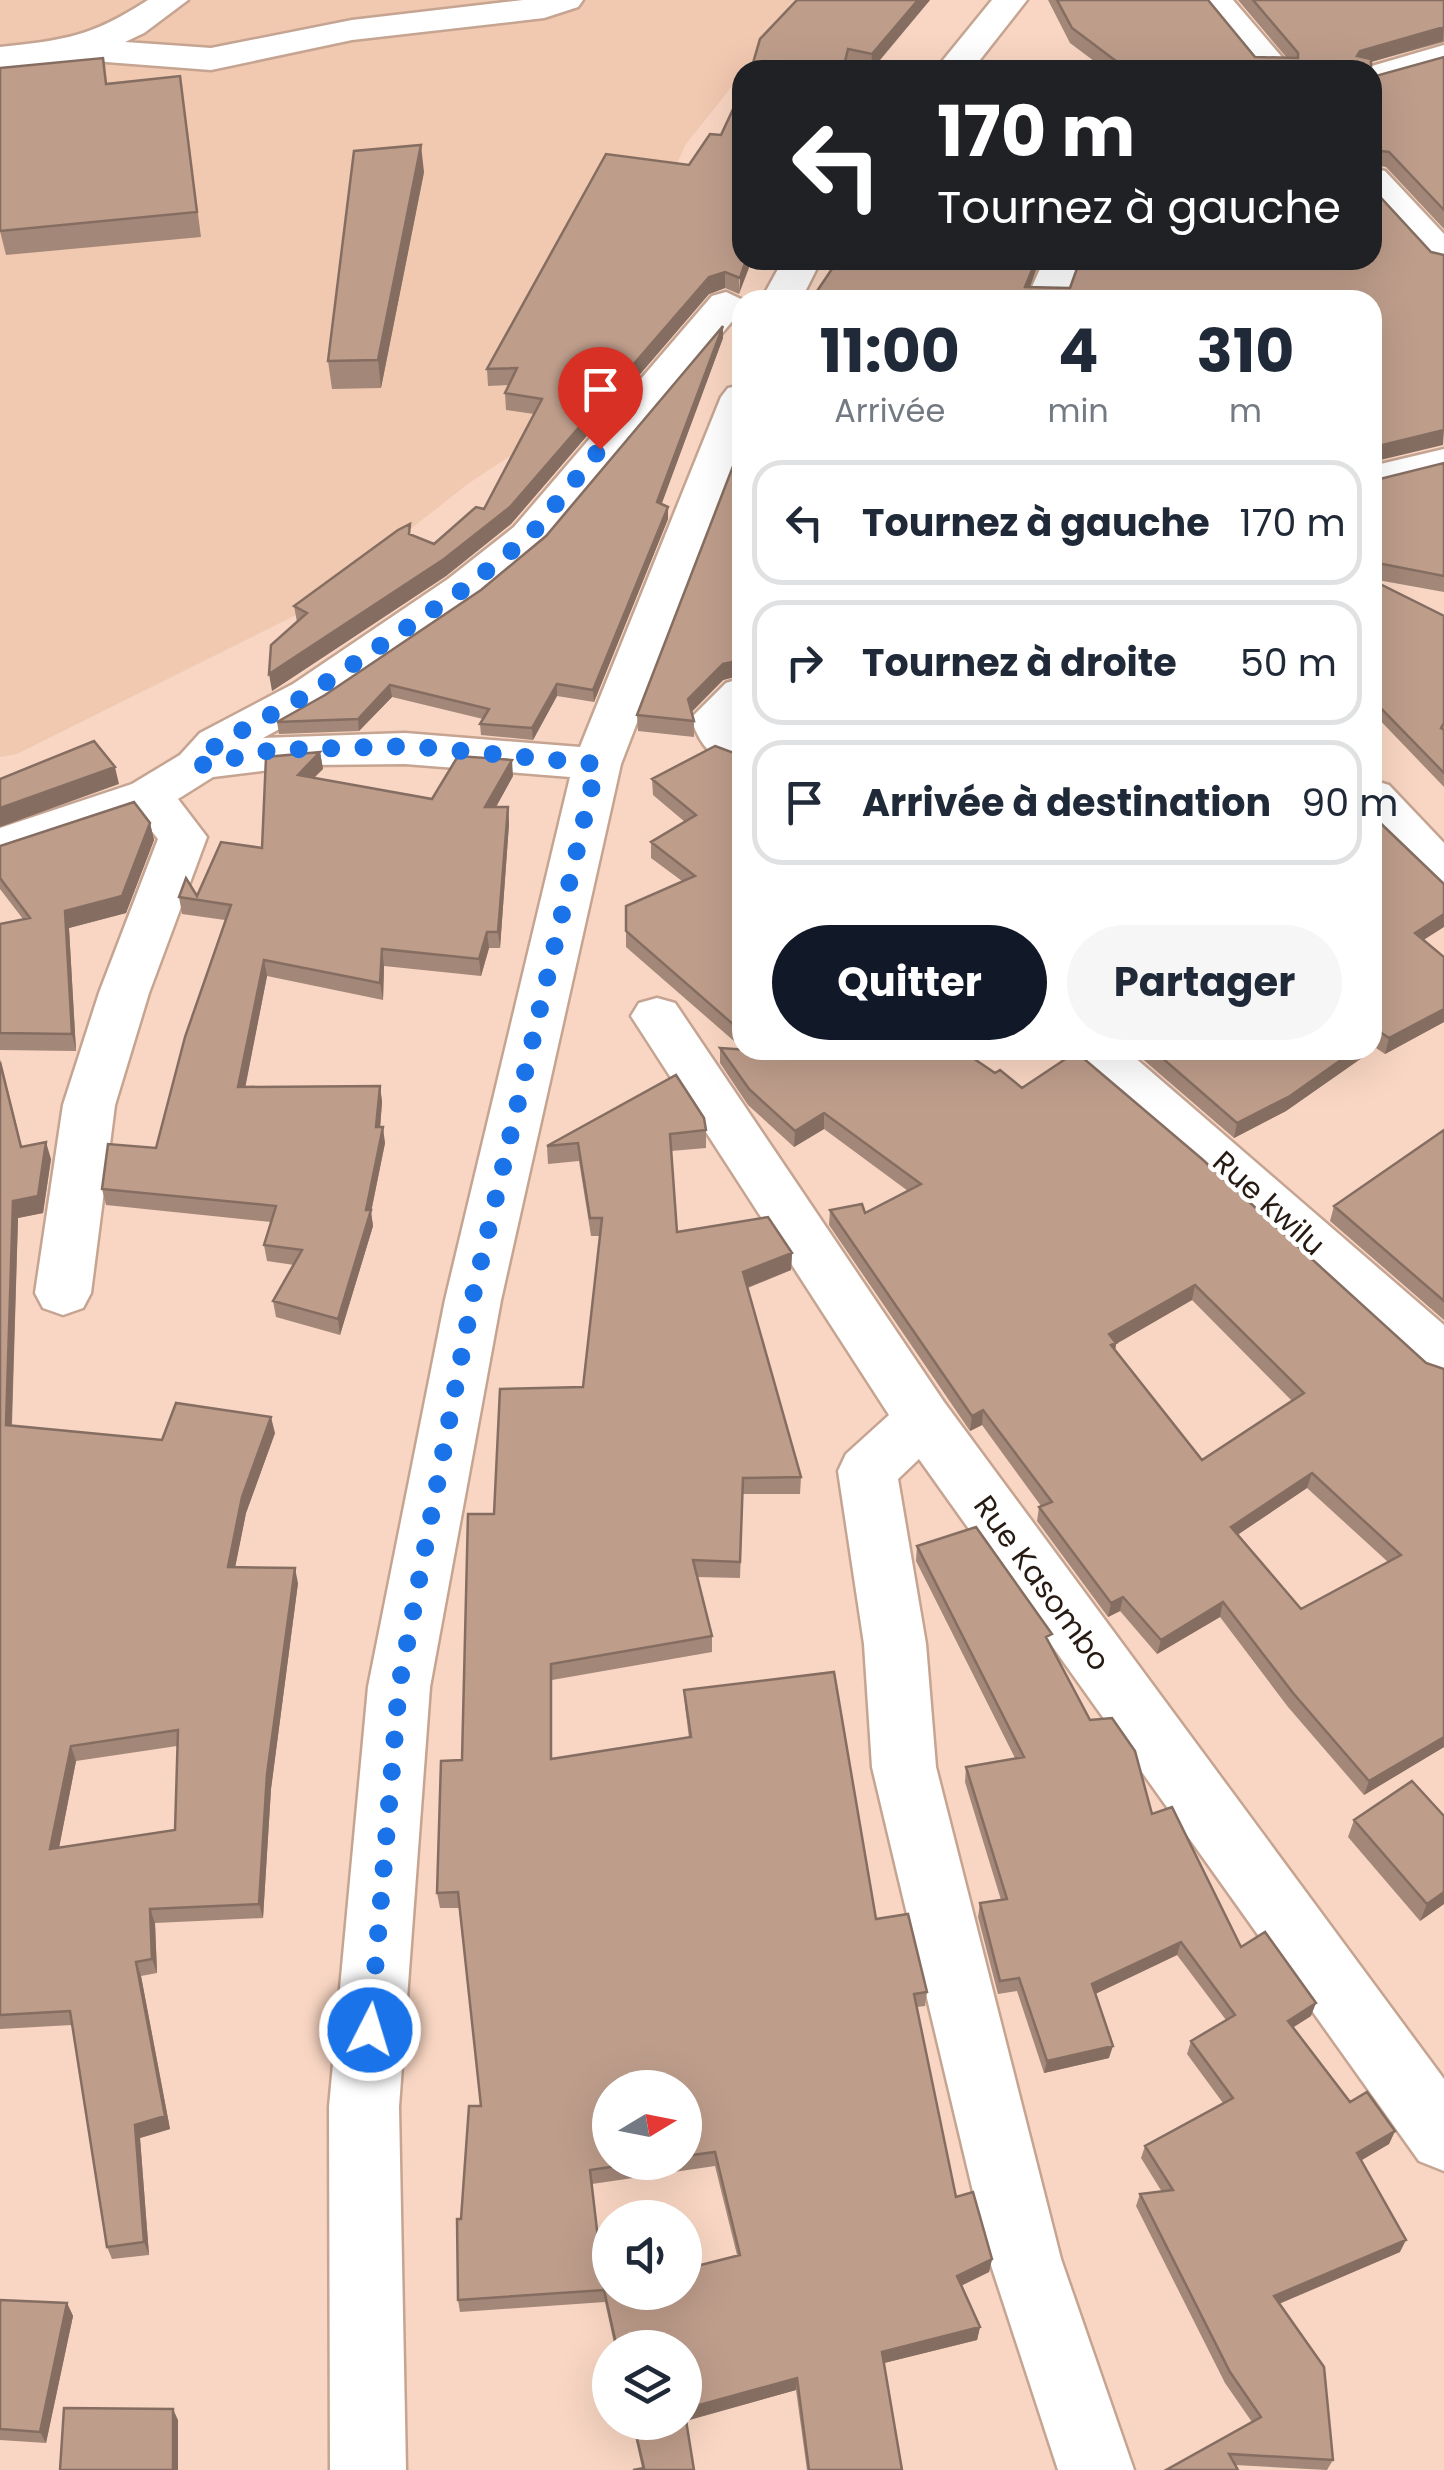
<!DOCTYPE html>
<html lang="fr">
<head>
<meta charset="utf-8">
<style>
	:root { --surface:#fff; --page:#f6f6f7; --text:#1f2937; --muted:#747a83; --line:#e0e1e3; --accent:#111827 }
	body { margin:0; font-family:Poppins,sans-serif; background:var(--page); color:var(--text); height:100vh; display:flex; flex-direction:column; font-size:38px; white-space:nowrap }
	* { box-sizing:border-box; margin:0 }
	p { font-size:32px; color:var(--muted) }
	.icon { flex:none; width:55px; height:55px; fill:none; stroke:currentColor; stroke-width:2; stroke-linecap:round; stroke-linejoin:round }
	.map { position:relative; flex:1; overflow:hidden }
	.details { position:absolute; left:732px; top:290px; width:650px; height:770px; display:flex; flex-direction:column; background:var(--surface); border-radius:30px; box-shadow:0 10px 40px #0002 }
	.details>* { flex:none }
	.guide { position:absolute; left:732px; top:60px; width:650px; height:210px; border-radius:30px; box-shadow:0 10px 40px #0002; background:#202124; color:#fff; overflow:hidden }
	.needle { width:65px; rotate:80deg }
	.buttons { position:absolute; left:592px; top:2070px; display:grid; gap:20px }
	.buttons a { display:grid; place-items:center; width:110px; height:110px; border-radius:50%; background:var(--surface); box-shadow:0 10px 40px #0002; font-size:50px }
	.pin { position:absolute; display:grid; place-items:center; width:85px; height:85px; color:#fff; margin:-102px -42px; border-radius:50% 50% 50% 0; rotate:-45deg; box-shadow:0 0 10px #0007 }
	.pin .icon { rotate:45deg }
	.me { position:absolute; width:110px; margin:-55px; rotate:5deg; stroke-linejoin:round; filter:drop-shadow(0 0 8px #0008) }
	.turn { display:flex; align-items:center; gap:35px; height:210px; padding:0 40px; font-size:45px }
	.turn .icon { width:130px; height:130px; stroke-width:2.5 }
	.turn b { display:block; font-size:70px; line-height:85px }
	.eta { display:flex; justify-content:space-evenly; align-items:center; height:170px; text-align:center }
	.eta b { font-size:60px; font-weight:700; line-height:70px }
	.cta { display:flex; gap:20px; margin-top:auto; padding:20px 40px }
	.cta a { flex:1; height:115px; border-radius:60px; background:var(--accent); color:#fff; font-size:40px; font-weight:700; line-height:115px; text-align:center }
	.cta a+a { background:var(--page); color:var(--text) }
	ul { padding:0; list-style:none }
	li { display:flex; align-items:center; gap:30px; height:125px; margin:0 20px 15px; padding:0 20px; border:5px solid var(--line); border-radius:30px }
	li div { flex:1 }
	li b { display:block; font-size:38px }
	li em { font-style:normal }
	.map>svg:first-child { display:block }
	.built { fill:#f1c8b0 }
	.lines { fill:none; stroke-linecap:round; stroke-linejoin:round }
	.minor-casing { stroke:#c5a492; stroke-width:5 }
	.minor { fill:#fff; fill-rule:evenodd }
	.wall { fill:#a38778; fill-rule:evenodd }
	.shaded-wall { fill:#856e61 }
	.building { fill:#be9d8b; stroke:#856e61; stroke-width:2.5; fill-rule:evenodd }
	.route { stroke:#1a73e8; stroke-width:18; stroke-dasharray:0 32.4 }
	.labels { text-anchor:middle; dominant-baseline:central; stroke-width:9; stroke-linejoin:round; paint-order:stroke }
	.street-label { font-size:30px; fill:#261a13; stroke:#fff }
</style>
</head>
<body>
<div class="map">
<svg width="1444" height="2470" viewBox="0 0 1444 2470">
	<rect width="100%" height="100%" fill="#f9d6c3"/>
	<path class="built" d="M0 0H801L686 144 635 253 528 444 469 483 310 608 17 754 0 757Z"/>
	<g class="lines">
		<defs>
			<path id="minor" d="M148 0H188L144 33 125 42 211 48 352 20 523 0H583L578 7 544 18 352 40 211 70 80 60 0 69V47C65 40 91 37 148 0Z
				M992 0H1027L972 70H935Z
				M1198 0H1233L1293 70H1256Z
				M1444 45V67L1372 87V70H1358Z
				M1372 168 1385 171 1444 234V269L1430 265 1372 202Z
				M783 260H821L801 300H761Z
				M1044 260H1082L1066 300H1026Z
				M726 292 743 300 740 312 544 545 480 599 325 704 263 738 405 733 580 747 721 397 728 388 742 385V449L621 764 501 1300 430 1687 399 2107 406 2470H330L329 2107 368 1687 445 1300 570 777 405 764 310 765 213 777 178 799 207 837 149 993 115 1105 91 1293 83 1308 63 1315 43 1308 35 1293 63 1105 99 993 158 839 139 815 0 861V828L132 784 180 755 200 733 293 684 448 579 514 527 712 296Z
				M1444 449V475L1372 492V466Z
				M742 678V718L738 721 742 730V770C715 763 699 745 691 718L726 683Z
				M1372 780 1389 785 1444 843V890L1427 885 1372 826Z
				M657 998 675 1003 944 1402 1444 2079V2171L1419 2161 919 1459 898 1479 926 1644 936 1767 1061 2259 1134 2470H1058L989 2259 872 1767 864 1644 838 1471 846 1454 889 1415 631 1016 639 1003Z
				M1066 1050H1126L1444 1325V1382L1424 1375 1201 1172 1074 1063Z"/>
		</defs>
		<use href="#minor" class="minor-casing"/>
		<use href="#minor" class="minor"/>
	</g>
	<path class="wall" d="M930 0 872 70 847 65 751 70Z
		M1048 0H1208L1255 57 1287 58 1238 0H1444V42L1371 62V70H1106L1070 43Z
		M1444 57V229L1386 167 1372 165 1376 76Z
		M180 76 201 237 6 255 0 231 107 84Z
		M741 106 739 294 725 288 709 294 511 524 446 576 272 691 297 622 294 606 411 535 434 544 484 509 534 414 506 410 505 393 509 385 488 386 487 369 689 165 721 135Z
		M424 172 381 388 332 389 328 361Z
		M723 338 661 504 668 519 594 702 557 696 533 740 481 735 480 724 483 719 392 697 359 731 279 734 277 722 325 695 481 590 546 536Z
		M742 443V675L723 680 692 712 694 721V737L638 731 637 715Z
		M1444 463V592L1372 579V477L1376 480Z
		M1372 580 1444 616V787L1372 712Z
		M320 752 323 769 313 778 432 799 513 776 496 807H508L509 824 500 948H489L481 976 384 966 383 1000 267 976 245 1087 380 1086 382 1102 380 1127 385 1143 371 1212 373 1226 340 1335 276 1317 273 1301 294 1265 267 1261 264 1245 271 1222 106 1205 102 1189 156 1148 225 920 182 914 179 897 197 896 262 848Z
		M742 756V1048L626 947V906L682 881 651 858V842L685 822 653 795 652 779Z
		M1372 815 1424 940 1444 957V1022L1385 1054 1376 1048 1286 1111 1234 1138 1132 1050H1372Z
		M150 823 154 840 126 913 69 928 76 1051 0 1050V924L23 919 0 889V846Z
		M720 1048 742 1050H961L995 1073 1022 1088 1426 1363 1444 1747 1364 1795 1288 1707 1220 1617 1157 1654 1120 1611 1108 1617 1037 1521 1039 1507 1041 1506 982 1425 970 1431 829 1225 830 1210 865 1213 908 1191 824 1129 794 1147 748 1105 720 1063ZM1192 1300 1292 1401 1202 1460 1115 1351 1116 1344ZM1307 1488 1388 1562 1301 1609 1237 1535Z
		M0 1059 22 1147 51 1159 43 1213 18 1218 12 1426 162 1440 275 1433 246 1513 235 1567 298 1583 271 1789 263 1918 155 1923 157 1973 141 1976 170 2129 140 2138 149 2255 112 2259 107 2247 72 2025 0 2029ZM177 1746 175 1830 59 1848 76 1761Z
		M676 1075 704 1118 706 1130V1148L671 1151 677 1232 768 1217 792 1253 791 1270 748 1288 801 1477 800 1494H743L740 1578 697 1577 712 1636V1652L552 1680V1759L689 1738 685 1706 684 1690 834 1672 876 1919 908 1914 927 1992 925 2006 917 2007 956 2197 973 2192 992 2259 989 2272 961 2286 980 2327 977 2340 884 2363 902 2470H807L796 2390 686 2421 694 2470H633L642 2468 632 2422H685V2348H615L605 2302 460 2312 458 2300 457 2219H461L469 2106H481L459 1908H440L437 1893 441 1761 462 1760 468 1514H494L500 1389 583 1387 600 1236H591L579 1161 548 1164 547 1146ZM610 2088H685V2162H610ZM715 2166 737 2255 685 2269V2292H610V2288L604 2290 592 2184Z
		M1444 1130V1320L1330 1221 1334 1206Z
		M917 1546 1050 1644 1090 1720 1241 1947 1311 2016 1293 2027 1350 2102 1395 2131 1389 2144 1361 2160 1400 2252 1279 2304 1333 2460 1327 2470 1235 2465 1166 2470 1252 2422 1225 2383 1136 2206 1140 2194 1162 2192 1141 2158 1145 2146 1223 2103 1187 2054 1191 2041 1226 2020 1177 1955 1095 1994 1109 2058 1044 2073 1017 1991 998 1994 978 1917 980 1903 1001 1900 965 1782 966 1767 1015 1758 916 1561Z
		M1444 1816V1904L1420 1921 1348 1837 1354 1820Z
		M0 2300 67 2303 73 2316 46 2443 0 2440Z"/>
	<path class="shaded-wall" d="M918 0H930L871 70 872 54Z
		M1444 27 1443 41 1357 66V56L1360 51Z
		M421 145 424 172 381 388 378 360Z
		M746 260H752L739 294 740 278Z
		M1036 260H1040L1025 300V287Z
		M725 272V288L709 294 511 524 446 576 272 691 269 674 444 559 709 277Z
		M723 326V338L658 514 657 502Z
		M1444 430 1443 445 1372 462 1374 447Z
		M668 507V519L594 702 593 690Z
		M742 660V675L723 680 688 715V699L723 664Z
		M557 684V696L533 740 532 728Z
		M390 685 392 697 359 731 358 719Z
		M320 752 323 769 300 792 298 775Z
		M512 760 513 776 487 823 485 807Z
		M115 767 119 784 0 827V808Z
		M508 807 509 824 500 948 498 932Z
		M150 823 154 840 126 913 69 928 76 1051 72 1034 65 911Z
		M1444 914V927L1411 948 1415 933Z
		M487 932 489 948 481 976 479 959Z
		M382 949 384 966 383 1000 380 983Z
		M264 960 267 976 242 1104 238 1087Z
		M1444 1009V1022L1385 1054 1389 1038Z
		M1380 1032 1376 1048 1286 1111 1234 1138 1237 1123 1355 1050H1372V1038Z
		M380 1086 382 1102 379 1143 376 1127Z
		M824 1113V1129L794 1147 795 1131Z
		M383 1127 385 1143 371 1212 373 1226 340 1335 338 1319 366 1210Z
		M46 1142 51 1159 43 1213 18 1218 11 1441 6 1425 13 1201Z
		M792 1253 791 1270 743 1289V1272Z
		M1195 1285 1192 1300 1116 1344 1114 1358 1109 1334Z
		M983 1410 982 1425 970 1431 972 1416Z
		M271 1417 275 1433 246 1513 232 1583 228 1567 242 1497Z
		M1312 1473 1307 1488 1227 1542 1231 1527Z
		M295 1568 298 1583 271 1789 263 1918 259 1904 267 1774Z
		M1123 1597 1120 1611 1108 1617 1111 1603Z
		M1223 1602 1220 1617 1157 1654 1161 1640Z
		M551 1664 552 1680V1775L551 1759Z
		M1444 1737V1747L1364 1795 1369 1781Z
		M71 1746 76 1761 56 1863 50 1849Z
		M1444 1892V1904L1420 1921 1427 1904Z
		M150 1909 155 1923 157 1973 152 1959Z
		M1181 1942 1177 1955 1089 1997 1092 1984Z
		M136 1962 141 1976 170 2129 140 2138 149 2255 144 2242 135 2125Z
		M1316 2003 1311 2016 1283 2034 1288 2021Z
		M1113 2046 1109 2058 1044 2073 1047 2061Z
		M1395 2131 1389 2144 1352 2166 1357 2153Z
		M1406 2240 1400 2252 1269 2308 1274 2296Z
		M992 2259 989 2272 954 2289 957 2276Z
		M67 2303 73 2316 46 2443 40 2432Z
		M980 2327 977 2340 880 2364 882 2352Z
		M797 2378 796 2390 685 2421V2409Z
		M173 2409 178 2420V2470H173Z"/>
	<path class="building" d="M797 0H918L872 54 848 49 843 70H751L760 39Z
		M1057 0H1208L1255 57 1298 58V53L1253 0H1444V27L1360 51 1357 56 1371 59V70H1128L1072 28Z
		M1444 57V210L1389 152 1373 150 1372 152V73L1376 76Z
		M103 58 106 84 180 76 197 212 0 231V68Z
		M742 102V260H746L740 278 725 272 709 277 510 507 444 559 269 674 271 645 307 613 294 606 398 530 410 524 409 534 434 544 476 507 484 509 542 399 505 393 517 368 487 369 606 154 689 165 710 134 721 135 735 105 741 106Z
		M421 145 378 360 328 361 354 151Z
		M1372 188 1431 252 1444 255V430L1374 447 1372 467V300H811L838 260H857L874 264 877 260H1036L1025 287 1070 288 1080 260H1372Z
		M723 326 657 502 668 507 593 690 557 684 532 728 480 724 489 709 390 685 358 719 277 722 325 695 481 590 546 536Z
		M742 443V660L723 664 688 699 694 721 637 715Z
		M1444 463V576L1372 562V477L1376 480Z
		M1372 580 1444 616V723L1441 728 1444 730V773L1372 699Z
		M94 741 115 767 0 808V779Z
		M715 746 742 756V1032L626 931V906L695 876 651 842 696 815 652 779Z
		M320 752 298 775 432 799 458 756 512 760 485 807H508L498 932H487L479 959 382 949 380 983 264 960 238 1087 380 1086 376 1127H383L366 1210H371L338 1319 273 1301 302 1250 264 1245 276 1206 102 1189 108 1144 156 1148 185 1037 231 905 179 897 186 878 197 896 221 842 262 848 266 757Z
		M134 802 150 823 122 896 65 911 72 1034 0 1033V924L30 918 0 878V846Z
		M1372 815 1444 884V914L1415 933 1444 957V1009L1389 1038 1380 1032 1372 1038Z
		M720 1048 764 1051 763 1050H961L995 1073 1000 1070 1022 1088 1076 1052 1202 1159 1426 1363 1444 1369V1737L1369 1781 1293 1693 1223 1602 1161 1640 1123 1597 1111 1603 1039 1507 1052 1502 983 1410 972 1416 830 1210 862 1204 865 1213 921 1184 824 1113 795 1131 749 1089ZM1195 1285 1304 1393 1202 1460 1111 1345 1116 1343 1109 1334ZM1312 1473 1401 1555 1301 1609 1231 1527Z
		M1153 1050H1355L1290 1096 1237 1123Z
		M0 1062 21 1147 46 1142 38 1196 13 1201 6 1425 162 1440 176 1403 271 1417 242 1497 228 1567 295 1568 267 1774 259 1904 150 1909 152 1959 136 1962 165 2116 135 2125 144 2242 107 2247 70 2011 0 2015ZM178 1730 175 1830 50 1849 71 1746Z
		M676 1075 704 1118 706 1130 670 1134 677 1232 768 1217 792 1253 743 1272 801 1477 743 1478 740 1562 693 1560 712 1636 551 1664V1759L691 1737 684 1690 834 1672 876 1919 908 1914 927 1992 914 1994 956 2197 973 2192 992 2259 957 2276 980 2327 882 2352 902 2470H809L797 2378 685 2409V2348H617L604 2290 458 2300 457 2219H461L469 2106H481L458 1892 437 1893 441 1761 462 1760 468 1514H494L500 1389 583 1387 602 1218H590L578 1143 547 1146ZM610 2088H685V2156L715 2152 740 2255 685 2269V2292H610V2288L604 2290 590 2170 643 2162H610Z
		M1444 1130V1301L1334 1206Z
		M976 1527 1052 1634 1046 1637 1090 1720 1112 1718 1135 1751 1152 1814 1172 1807 1241 1947 1265 1932 1316 2003 1288 2021 1350 2102 1367 2092 1395 2131 1357 2153 1406 2240 1274 2296 1324 2367 1333 2460 1229 2454 1238 2470H1166L1261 2417 1230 2372 1140 2194 1173 2190 1145 2146 1233 2098 1191 2041 1235 2015 1181 1942 1092 1984 1113 2046 1047 2061 1019 1978 1000 1981 980 1903 1007 1899 966 1767 1024 1757 917 1546Z
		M1412 1781 1444 1816V1892L1427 1904 1354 1820Z
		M0 2300 67 2303 40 2432 0 2429Z
		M64 2408 173 2409V2470H60Z
		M685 2414 694 2470H633L644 2468 633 2422H685Z"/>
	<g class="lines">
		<path class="route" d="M370 2030 399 1686 472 1300 597 764 410 746 272 750 197 766 217 744 309 694 464 589 530 536 600 449"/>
	</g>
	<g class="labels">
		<g class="street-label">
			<text transform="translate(1269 1203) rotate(42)">Rue kwilu</text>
			<text transform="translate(1042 1583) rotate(54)">Rue Kasombo</text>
		</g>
	</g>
</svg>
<div class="buttons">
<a><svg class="needle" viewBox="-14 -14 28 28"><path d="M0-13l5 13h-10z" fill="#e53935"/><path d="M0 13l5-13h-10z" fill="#747a83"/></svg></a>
<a><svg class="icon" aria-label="sound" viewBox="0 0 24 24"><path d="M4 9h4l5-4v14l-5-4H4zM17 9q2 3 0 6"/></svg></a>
<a><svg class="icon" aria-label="layers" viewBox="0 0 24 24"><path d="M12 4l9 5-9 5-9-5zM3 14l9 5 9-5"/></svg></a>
</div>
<div class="pin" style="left:600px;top:449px;background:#d93025"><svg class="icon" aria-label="arrive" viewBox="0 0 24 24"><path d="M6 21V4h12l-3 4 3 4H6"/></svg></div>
<svg class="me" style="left:370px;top:2030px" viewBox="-20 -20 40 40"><circle r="17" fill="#1a73e8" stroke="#fff" stroke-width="3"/><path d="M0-11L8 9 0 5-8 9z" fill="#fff"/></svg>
<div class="guide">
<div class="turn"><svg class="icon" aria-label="left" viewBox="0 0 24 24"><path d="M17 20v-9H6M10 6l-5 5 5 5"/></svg><div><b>170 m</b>Tournez à gauche</div></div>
</div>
<section class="details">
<div class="eta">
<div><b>11:00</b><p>Arrivée</p></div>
<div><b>4</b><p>min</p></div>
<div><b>310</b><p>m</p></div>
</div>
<ul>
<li><svg class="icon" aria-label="left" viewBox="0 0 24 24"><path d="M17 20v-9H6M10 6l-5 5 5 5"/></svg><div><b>Tournez à gauche</b></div><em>170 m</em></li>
<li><svg class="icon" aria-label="right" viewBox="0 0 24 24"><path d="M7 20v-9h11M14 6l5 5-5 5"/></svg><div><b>Tournez à droite</b></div><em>50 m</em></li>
<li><svg class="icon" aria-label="arrive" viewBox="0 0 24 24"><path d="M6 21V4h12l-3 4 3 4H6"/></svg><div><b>Arrivée à destination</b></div><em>90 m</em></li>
</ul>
<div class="cta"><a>Quitter</a><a>Partager</a></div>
</section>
</div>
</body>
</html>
